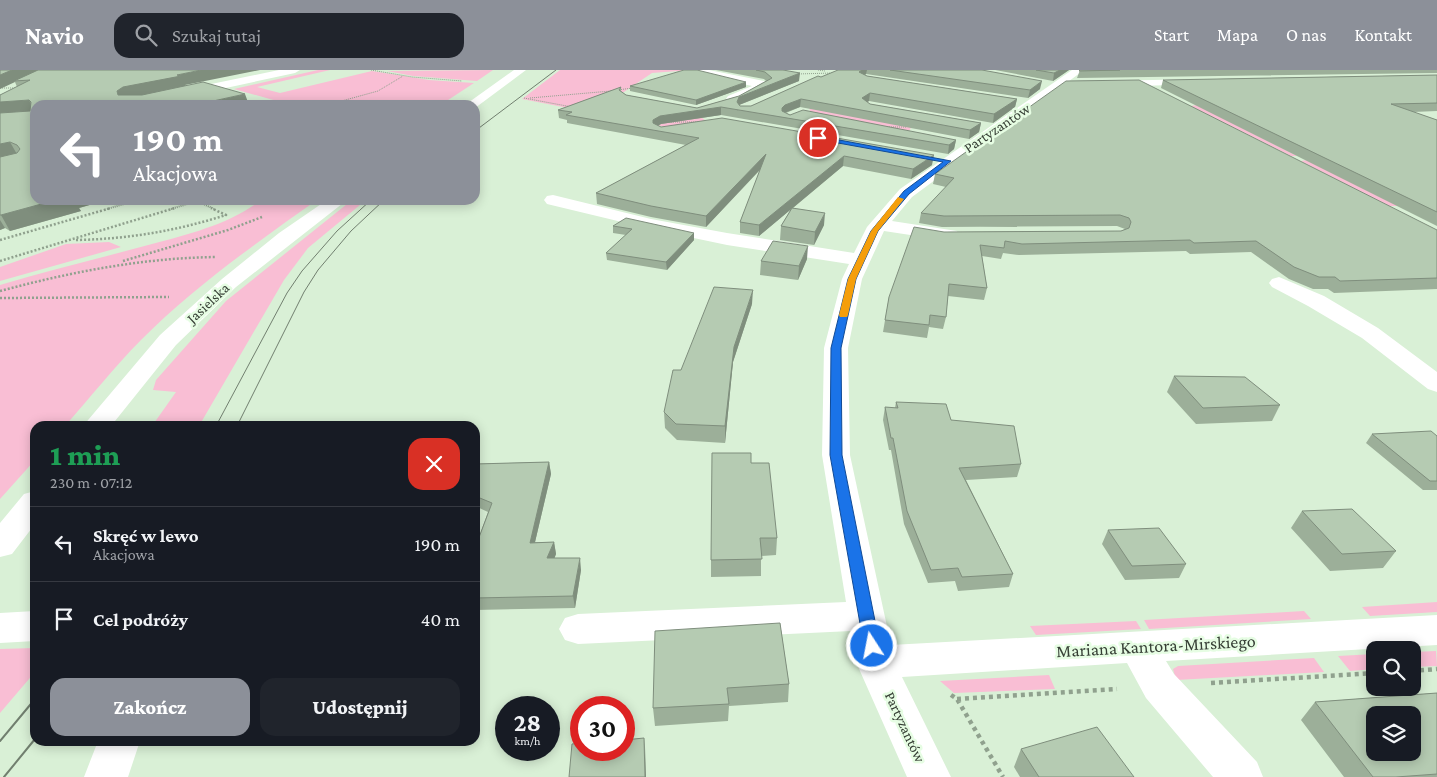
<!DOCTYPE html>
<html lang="pl">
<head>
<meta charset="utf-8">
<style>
	:root { --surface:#171b24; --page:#20242c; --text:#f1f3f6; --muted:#9ea1a6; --line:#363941; --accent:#8c9099 }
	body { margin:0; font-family:"Crimson Pro",serif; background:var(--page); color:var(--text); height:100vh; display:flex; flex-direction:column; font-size:19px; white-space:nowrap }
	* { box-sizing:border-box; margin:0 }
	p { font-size:16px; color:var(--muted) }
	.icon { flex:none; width:28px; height:28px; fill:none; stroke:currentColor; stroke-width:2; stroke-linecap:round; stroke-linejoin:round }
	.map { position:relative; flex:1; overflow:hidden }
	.panel { position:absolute; left:30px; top:351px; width:450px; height:325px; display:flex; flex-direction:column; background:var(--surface); border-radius:15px; box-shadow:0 2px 12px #0003 }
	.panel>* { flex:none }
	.banner { position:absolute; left:30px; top:30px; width:450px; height:105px; border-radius:15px; box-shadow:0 2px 12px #0003; background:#8c9099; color:#fff; overflow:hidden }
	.fabs { position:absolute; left:1366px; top:571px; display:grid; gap:10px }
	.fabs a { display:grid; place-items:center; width:55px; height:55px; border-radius:10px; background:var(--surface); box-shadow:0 2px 12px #0003; font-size:25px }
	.speed { position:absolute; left:495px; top:626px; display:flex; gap:10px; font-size:25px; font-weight:700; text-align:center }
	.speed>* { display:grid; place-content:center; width:65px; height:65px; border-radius:50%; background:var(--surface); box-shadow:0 2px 12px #0003; line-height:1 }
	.speed small { font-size:12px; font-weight:400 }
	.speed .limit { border:8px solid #d22; background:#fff; color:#111 }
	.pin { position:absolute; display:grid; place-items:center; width:42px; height:42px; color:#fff; margin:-21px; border:2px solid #fff; border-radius:50%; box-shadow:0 1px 5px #0007 }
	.me { position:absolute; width:55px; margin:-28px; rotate:349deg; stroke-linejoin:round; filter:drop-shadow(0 0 4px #0008) }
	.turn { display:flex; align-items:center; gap:18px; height:105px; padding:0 20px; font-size:22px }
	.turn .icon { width:65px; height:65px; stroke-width:2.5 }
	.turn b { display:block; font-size:35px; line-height:42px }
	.round { display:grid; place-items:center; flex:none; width:52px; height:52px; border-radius:15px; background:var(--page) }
	.head { display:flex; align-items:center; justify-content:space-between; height:85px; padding:0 20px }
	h1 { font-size:30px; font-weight:800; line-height:38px; color:#1e9e55 }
	.primary-button { display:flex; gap:10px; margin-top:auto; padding:10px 20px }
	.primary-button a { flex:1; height:58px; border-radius:15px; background:var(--accent); color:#fff; font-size:20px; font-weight:800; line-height:58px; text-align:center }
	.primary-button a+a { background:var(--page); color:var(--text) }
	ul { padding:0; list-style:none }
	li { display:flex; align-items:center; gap:15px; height:75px; padding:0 20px; border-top:1px solid var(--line) }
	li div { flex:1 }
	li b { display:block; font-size:19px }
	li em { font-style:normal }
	header { display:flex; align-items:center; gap:30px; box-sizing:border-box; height:70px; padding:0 25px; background:var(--accent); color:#fff }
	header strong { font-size:24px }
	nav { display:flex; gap:28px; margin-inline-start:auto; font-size:18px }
	.search { width:350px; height:45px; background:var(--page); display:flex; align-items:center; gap:12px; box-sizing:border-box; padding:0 18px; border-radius:15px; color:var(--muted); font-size:19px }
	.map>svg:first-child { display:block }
	.green { fill:#f9bed4 }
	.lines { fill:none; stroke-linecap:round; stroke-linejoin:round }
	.path-far3 { stroke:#90a18e; stroke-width:1; stroke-dasharray:1 1; stroke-linecap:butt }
	.path-far2 { stroke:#90a18e; stroke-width:2; stroke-dasharray:1 1; stroke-linecap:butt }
	.path-far1 { stroke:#90a18e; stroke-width:2.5; stroke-dasharray:2 2; stroke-linecap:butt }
	.path { stroke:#90a18e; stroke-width:4.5; stroke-dasharray:4 4; stroke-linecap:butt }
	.minor { fill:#fff; fill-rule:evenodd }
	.tram-far1 { stroke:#717f6f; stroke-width:1 }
	.tram { stroke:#717f6f; stroke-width:2 }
	.wall { fill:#9caf99 }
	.shaded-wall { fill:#7f8e7d }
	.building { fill:#b5cbb2; stroke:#7f8e7d; fill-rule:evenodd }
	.route { fill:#1a73e8; stroke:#114b97 }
	.slow { fill:#f59e0b }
	.labels { text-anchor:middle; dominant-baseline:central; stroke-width:5; stroke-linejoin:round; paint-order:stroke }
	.street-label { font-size:15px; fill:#363f35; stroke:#e6fde3 }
	.near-street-label { font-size:18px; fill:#363f35; stroke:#e6fde3 }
</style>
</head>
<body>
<header>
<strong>Navio</strong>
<div class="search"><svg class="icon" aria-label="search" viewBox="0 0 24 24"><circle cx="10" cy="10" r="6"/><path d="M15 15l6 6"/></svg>Szukaj tutaj</div>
<nav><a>Start</a><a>Mapa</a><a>O nas</a><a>Kontakt</a></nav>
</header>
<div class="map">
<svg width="1437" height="707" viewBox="0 0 1437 707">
	<rect width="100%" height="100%" fill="#d9f0d6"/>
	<path class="green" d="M318 0H330L257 17 280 23 372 1 429 10 474 13 442 34 431 35H291L234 19Z
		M493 0 477 11 413 6 387 1Z
		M560 0H691L652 3 612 30 702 48 708 52 671 58 522 29Z
		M1197 35 1297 86H1291L1191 36Z
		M809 37 915 51 909 61 811 44Z
		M1307 90 1399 136H1389L1301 91Z
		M261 130H317C256 173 194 217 141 270 114 297 90 328 65 356H35V390L0 429V215C50 200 101 188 152 174 189 164 230 154 261 130Z
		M352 130H366L308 178 284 210 199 356H152L176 322 153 320 156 310 226 231Z
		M109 172 121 177 0 211V197L66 174Z
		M1437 532V542L1370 546 1362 537Z
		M1304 541 1311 549 1149 559 1144 550Z
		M1136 551 1141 559 1036 565 1030 556Z
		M35 578V602L0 643V579Z
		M1436 581 1437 596 1413 597V582Z
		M1375 584V599L1350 601 1338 586Z
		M1314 588 1324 602 1176 610 1173 599 1178 596Z
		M1049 605 1055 619 954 623 940 611Z"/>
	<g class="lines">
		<path class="path-far3" d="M371 0 412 7 462 11
			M818 0 825 1
			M797 4 833 3
			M0 18H17
			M617 20 633 18
			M524 28 572 37
			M530 28 611 21
			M269 31 283 35
			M264 35 273 33
			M327 35 378 21 403 6
			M669 52H700
			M887 57H906"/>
		<path class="path-far2" d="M197 131 214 139
			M107 139 138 130
			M171 139 197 131 195 130"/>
		<path class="path-far1" d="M0 170 111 138
			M76 170C128 169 176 161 226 145L211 138
			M0 191 175 138
			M123 191 228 160 262 147
			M0 221C71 202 142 188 216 187
			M0 228 169 227"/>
		<path class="path" d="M1412 601 1437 599
			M1211 613 1375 603
			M951 625 957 629 1003 707
			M957 629 1117 619"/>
		<path class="minor" d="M279 0H300L295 3 147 35H123L129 31Z
			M514 0H526L475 38V35H465Z
			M693 0H709L764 11 770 15 768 17 732 33 728 32 726 29 728 26 752 16 694 3Z
			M1072 0H1084L912 127 892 151 957 161 959 165 957 169 950 171 884 161 862 209 848 278 850 385 891 575 1437 545V575L1166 591 1174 604 1257 692 1263 707H1213L1146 628 1127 593 902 607 951 707H907L856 592 851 561 578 574 565 570 559 559 565 548 578 544 846 532 822 385 824 278 842 209 849 194 727 175 651 159 547 134 544 130 547 126 553 125 651 149 727 163 854 183 867 157 900 119Z
			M1199 9 1203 10 1205 12 1203 14 1107 17 1101 14 1107 11Z
			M327 130H347L236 217 176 275 111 356H83L160 265 222 209 279 163Z
			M1279 207 1324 226 1378 258 1437 302V322L1428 319 1362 268 1308 236 1272 217 1269 213 1272 209Z
			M35 421V454L12 484 0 487V453L24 424Z
			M35 541V571L0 573V543Z
			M98 671H140L128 707H84Z"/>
		<path class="tram-far1" d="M475 61 556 0
			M216 356 287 223 302 201 337 161 371 130
			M237 356 304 222 318 200 351 161 384 130"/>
		<path class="tram" d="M0 671 35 629
			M4 707 35 669"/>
	</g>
	<path class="wall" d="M0 0 185 15 245 24 35 35V130H107L79 138 81 141 10 161 5 158 0 160V25L17 17 15 12Z
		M716 0H783L799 11 739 35 740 36H751L838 0H982L1040 19 1028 28 866 4 865 5 867 6 1017 29 1015 37 993 53 869 31 867 32 870 34 981 53 979 62 969 69 800 37 786 43 790 45 956 70 954 79 948 84 721 45 661 54 658 56 661 57 932 95 911 109 843 96 793 138 824 155 814 175 780 170 781 156 791 139 759 166 740 163V152L760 100 706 157 651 147 597 134 596 123 686 75 567 53V50L559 48 558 40 621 17V21L626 25 697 38 739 26 766 11 764 9Z
		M995 0H1069L1053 11Z
		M1080 0H1437V3L1077 8Z
		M1437 5V41L1413 42 1437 50V156L1161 18 1163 10Z
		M630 16 746 17 696 35 630 21Z
		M935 104 1437 160V219L1334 223 1328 219H1313L1289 209 1251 182 1190 184 1186 181 1019 185 1003 183 1001 189 982 186 987 218 984 230 948 226 946 247 943 259 929 257 927 268 883 262 889 227 944 162 1121 161 1125 159 1117 156 942 157 919 153 921 143 946 117 933 114Z
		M613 156 694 163V170L667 200 607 190 606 183 626 165 613 163Z
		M807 189 798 210 760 205 761 191Z
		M752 234 733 292 725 373 677 370 665 358 664 342 681 300Z
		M1174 306 1280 335 1272 351 1196 354 1167 322Z
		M896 332 951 350 1021 394 1017 407 966 410 1013 504 1009 517 958 521 955 511 928 513 904 454 891 380H889L883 350 885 337 895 338Z
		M1372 364 1437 366V420H1423L1366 373Z
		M549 392 551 404 535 472H554L556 484 554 488 581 500 575 538 475 540V478L488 442 475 436V394Z
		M751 393 777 468 776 485 761 486V506L711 507V490Z
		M1302 441 1396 481 1383 498 1330 501 1291 458Z
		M1108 460 1186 494 1179 508 1125 510 1102 474Z
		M780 553 789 614 788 632 729 636 728 651 655 656 653 638Z
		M1437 623V707H1344L1301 650 1315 632Z
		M1021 679 1134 707H1020L1014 697Z"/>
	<path class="shaded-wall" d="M12 0H44L14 11 15 12 0 19V5Z
		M201 0H260L185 15V17L122 35 117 21 123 17 177 5Z
		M862 0H867L866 4 858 10 859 2Z
		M1060 0H1069L1053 11 1054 3Z
		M800 3 799 11 739 35 737 41V32L739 27Z
		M1042 11 1040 19 1028 28 1030 20Z
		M746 12V17L696 35V30Z
		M870 23 869 31 861 36 862 28Z
		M245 24 249 35H195Z
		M801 29 800 37 784 43 781 47 782 38 785 35Z
		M1017 29 1015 37 993 53 994 44Z
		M29 30 35 42 0 45V32Z
		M721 37V45L661 54 653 58V50L660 46Z
		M981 53 979 62 969 69 970 60Z
		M956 70 954 79 948 84 949 75Z
		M10 72 18 86 0 90V74Z
		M766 84V93L706 157V146Z
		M934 85 932 95 911 109 913 99Z
		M844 86 843 96 759 166V155Z
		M56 130H107L79 138 81 141 10 161 1 145Z
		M825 143 824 155 814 175 815 162Z
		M0 150 5 158 0 160Z
		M694 163V170L667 200 666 192Z
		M808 176 807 189 798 210 799 196Z
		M753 220 752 234 733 292 725 373V356L734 277Z
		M549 392 551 404 532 485 530 473Z
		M554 472 556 484 550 501 547 488Z
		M580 488 581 500 575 538 573 526Z
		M644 668 645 677 646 707H645Z"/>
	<path class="building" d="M0 0H12L0 5Z
		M38 0H201L177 5 181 6 123 17 117 21 118 25H142L203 12 245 24 195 35H35V130H56L1 145H0V87L17 83 20 79 17 75 10 72 0 74V43L30 41 31 32 29 30 0 32V25L30 10 14 11Z
		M684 0H697L746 12 696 30 630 16Z
		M756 0H783L800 3 739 27 737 32 740 36H751L818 6 821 7 838 0H862L859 2 867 6 1017 29 994 44 870 23 862 28 870 34 981 53 970 60 801 29 785 35 782 38V41L790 45 803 40 956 70 949 75 721 37 660 46 653 50V53L661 57 722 48 934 85 913 99 844 86 759 155 740 152 766 84 706 146 651 136 596 123 699 68 566 45 572 42 558 40 621 17 619 20 626 25 697 38 739 26 772 8 765 2Z
		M890 0H982L1042 11 1030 20Z
		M1036 0H1060L1054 3Z
		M1080 0H1120L1079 1Z
		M1437 5V33L1391 34 1437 50V142L1163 10Z
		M1139 10 1437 160V208L1340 211 1335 207H1319L1294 197 1256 171 1194 173 1190 170 1022 174 1005 171 1004 178 980 175 987 218 949 214 946 247 930 245 929 255 885 250 889 227 914 157 944 162 1121 161 1129 158 1131 152 1129 148 1120 145 944 146 921 143 954 108 935 104 1066 11Z
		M792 138 825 143 815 162 781 156Z
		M626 148 694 163 666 192 606 183 632 159 613 156Z
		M773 171 808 176 799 196 761 191Z
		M714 217 753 220 734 277 725 356 676 354 664 342 673 300H681Z
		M1174 306 1245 307 1280 335 1203 338Z
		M896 332 946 334 951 350 1014 356 1021 394 959 398 1013 504 962 507 958 498 931 500 907 441 893 368H891L885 337 898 338Z
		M1431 361 1437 366V411H1430L1372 364Z
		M712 383H751V393H769L777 468H760L762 489 711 490Z
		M549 392 530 473 554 472 547 488H580L573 526 475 528V478L492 433 475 426V394Z
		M1352 439 1396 481 1342 484 1302 441Z
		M1159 458 1186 494 1132 496 1108 460Z
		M780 553 789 614 727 618 729 634 653 638 655 561Z
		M1437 623V704L1396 707H1373L1315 632ZM1375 645H1412V682H1375Z
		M1097 657 1134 707H1039L1021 679Z
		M644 668 645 707H569L572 674 581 673V680H624V670Z"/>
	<path class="route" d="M818 66 951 91 909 124 878 161 856 209 841 278 842 385 880 576 877 581 872 583 866 581 864 576 830 385 831 278 848 209 871 161 904 121 943 92 816 69Z"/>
	<path class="slow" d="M898 127 904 129 878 161 856 209 848 245 847 247H840L839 245 848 209 871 161Z"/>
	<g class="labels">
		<g class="street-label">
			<text transform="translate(997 58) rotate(-34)">Partyzantów</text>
			<text transform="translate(208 233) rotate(-43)">Jasielska</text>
			<text transform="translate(905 657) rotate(65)">Partyzantów</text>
		</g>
		<g class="near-street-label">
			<text transform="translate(1156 576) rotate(-3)">Mariana Kantora-Mirskiego</text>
		</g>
	</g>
</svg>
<div class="fabs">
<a><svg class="icon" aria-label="search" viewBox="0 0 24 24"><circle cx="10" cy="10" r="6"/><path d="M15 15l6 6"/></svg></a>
<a><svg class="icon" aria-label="layers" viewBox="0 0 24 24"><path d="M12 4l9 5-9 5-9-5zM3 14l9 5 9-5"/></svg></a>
</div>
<div class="speed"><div>28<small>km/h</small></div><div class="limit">30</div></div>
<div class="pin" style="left:818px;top:68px;background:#d93025"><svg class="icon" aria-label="arrive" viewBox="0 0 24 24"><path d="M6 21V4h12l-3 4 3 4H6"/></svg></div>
<svg class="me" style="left:872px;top:576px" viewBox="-20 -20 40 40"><circle r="17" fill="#1a73e8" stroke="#fff" stroke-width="3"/><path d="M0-11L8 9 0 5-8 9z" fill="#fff"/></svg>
<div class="banner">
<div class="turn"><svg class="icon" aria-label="left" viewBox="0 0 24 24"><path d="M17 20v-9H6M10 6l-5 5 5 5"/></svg><div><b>190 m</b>Akacjowa</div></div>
</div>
<section class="panel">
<div class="head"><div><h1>1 min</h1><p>230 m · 07:12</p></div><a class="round" style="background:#d93025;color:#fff"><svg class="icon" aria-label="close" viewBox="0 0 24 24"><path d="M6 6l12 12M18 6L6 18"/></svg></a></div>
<ul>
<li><svg class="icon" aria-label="left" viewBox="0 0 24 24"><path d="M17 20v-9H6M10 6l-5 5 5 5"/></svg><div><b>Skręć w lewo</b><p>Akacjowa</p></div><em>190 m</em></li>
<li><svg class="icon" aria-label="arrive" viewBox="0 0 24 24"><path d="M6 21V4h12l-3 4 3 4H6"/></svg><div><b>Cel podróży</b></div><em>40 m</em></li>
</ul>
<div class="primary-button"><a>Zakończ</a><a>Udostępnij</a></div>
</section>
</div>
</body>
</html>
